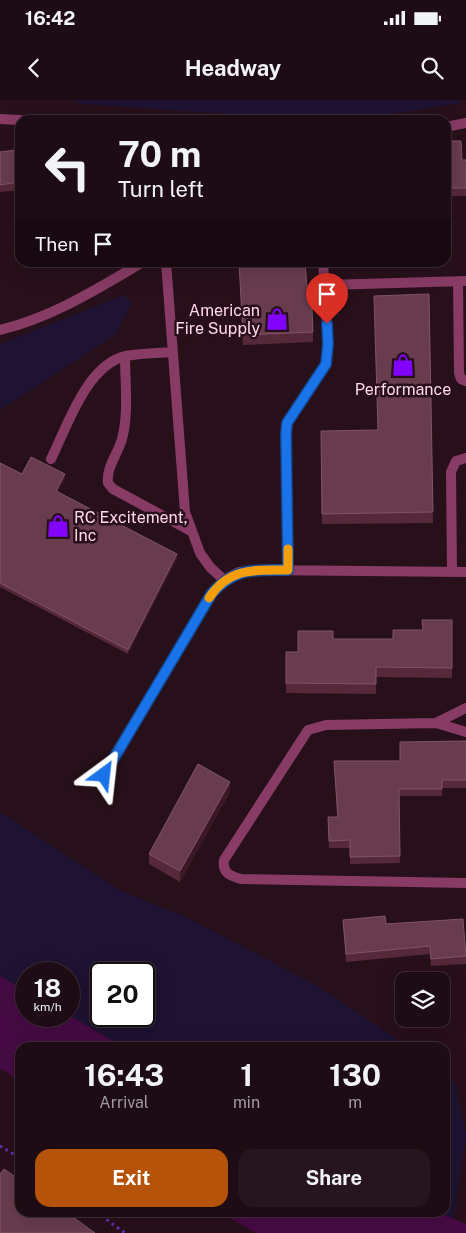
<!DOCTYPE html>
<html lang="en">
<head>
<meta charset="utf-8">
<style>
	:root { --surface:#1e0c14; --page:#26151d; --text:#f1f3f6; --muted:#a19ba0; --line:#3c2c34; --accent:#b45309 }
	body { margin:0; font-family:"Public Sans",sans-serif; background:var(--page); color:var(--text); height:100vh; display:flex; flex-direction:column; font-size:19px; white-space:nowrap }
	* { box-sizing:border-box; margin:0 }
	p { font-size:16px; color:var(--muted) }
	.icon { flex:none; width:28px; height:28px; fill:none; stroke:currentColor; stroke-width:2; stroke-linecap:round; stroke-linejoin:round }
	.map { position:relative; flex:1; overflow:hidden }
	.side { position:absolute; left:15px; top:942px; width:435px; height:175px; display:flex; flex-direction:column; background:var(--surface); border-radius:15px; box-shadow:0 5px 20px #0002,0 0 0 1px var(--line) }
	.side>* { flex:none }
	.banner { position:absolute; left:15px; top:15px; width:436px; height:152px; border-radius:15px; box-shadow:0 5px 20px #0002,0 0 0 1px var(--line); background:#1e0c14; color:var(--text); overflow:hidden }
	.tools { position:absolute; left:395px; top:872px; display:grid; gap:10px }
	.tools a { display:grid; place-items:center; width:55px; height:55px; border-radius:10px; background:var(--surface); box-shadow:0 5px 20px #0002,0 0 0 1px var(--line); font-size:25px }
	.speed { position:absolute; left:15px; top:862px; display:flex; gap:10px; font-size:25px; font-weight:700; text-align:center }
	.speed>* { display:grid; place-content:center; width:65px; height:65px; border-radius:50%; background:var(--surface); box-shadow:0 5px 20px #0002,0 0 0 1px var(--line); line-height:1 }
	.speed small { font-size:12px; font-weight:400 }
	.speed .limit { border:2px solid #111; border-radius:8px; background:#fff; color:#111 }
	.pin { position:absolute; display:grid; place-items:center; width:42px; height:42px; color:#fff; margin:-51px -21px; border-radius:50% 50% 50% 0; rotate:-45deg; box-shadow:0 0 5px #0007 }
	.pin .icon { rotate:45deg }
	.me { position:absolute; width:55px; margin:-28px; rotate:30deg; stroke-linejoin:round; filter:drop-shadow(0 0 4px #0008) }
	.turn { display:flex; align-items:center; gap:18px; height:105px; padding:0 20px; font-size:22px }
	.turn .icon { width:65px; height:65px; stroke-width:2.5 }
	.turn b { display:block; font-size:35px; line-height:42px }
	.then { display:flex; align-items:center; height:48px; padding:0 20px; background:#0003; gap:10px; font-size:19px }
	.eta { display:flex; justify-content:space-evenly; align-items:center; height:85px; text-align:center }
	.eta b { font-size:30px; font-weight:700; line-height:35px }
	.action { display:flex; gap:10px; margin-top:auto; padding:10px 20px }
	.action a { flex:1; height:58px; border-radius:15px; background:var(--accent); color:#fff; font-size:20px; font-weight:700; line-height:58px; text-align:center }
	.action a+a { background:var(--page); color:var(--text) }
	.status { display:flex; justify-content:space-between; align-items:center; height:35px; padding:0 25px; background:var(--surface); direction:ltr }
	.status svg { height:14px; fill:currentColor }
	header { display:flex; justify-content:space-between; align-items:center; height:65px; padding:0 20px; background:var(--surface); font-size:22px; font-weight:700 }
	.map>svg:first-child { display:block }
	.green { fill:#1e1332; fill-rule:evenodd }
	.water { fill:#460b44 }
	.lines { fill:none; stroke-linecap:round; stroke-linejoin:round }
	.path { stroke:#6030ba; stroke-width:3; stroke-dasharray:2.5 4; stroke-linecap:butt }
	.service { stroke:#873b65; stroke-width:10 }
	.wall { fill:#56293a }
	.shaded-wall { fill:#3c1725 }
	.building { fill:#683c4d; stroke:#805466 }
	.route-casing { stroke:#114b97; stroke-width:12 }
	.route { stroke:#1a73e8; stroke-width:9 }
	.slow { stroke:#f59e0b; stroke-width:9 }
	.labels { text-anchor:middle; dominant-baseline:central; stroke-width:5; stroke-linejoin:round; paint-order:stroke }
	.poi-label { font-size:16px; fill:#ffd7ea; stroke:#28101a; text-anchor:end }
</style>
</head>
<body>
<div class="status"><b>16:42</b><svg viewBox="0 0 49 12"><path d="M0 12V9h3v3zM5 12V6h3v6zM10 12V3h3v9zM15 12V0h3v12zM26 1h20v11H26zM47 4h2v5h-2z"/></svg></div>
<header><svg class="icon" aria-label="back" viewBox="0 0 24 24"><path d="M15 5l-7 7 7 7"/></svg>Headway<svg class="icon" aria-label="search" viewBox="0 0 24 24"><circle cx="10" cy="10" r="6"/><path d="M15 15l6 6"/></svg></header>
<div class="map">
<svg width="466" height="1133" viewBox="0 0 466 1133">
	<rect width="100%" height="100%" fill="#28101a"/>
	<path class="green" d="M73 0H462L460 3 354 20H320L82 4Z
		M124 195 132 203 115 235 0 310V244Z
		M0 712 121 791 188 818 316 885 408 947H123L69 915V874H26V891L0 876ZM101 874H144V916H101Z
		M445 976 455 984 466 1034 454 1119 439 1113 445 1112Z"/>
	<path class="water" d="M0 876 26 891V916L69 915 123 947 20 948V981L0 968Z
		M221 1113H439L466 1124V1133H256Z"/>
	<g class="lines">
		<path class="path" d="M0 1046 20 1058
			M96 1112 125 1133"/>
		<path class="service" d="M0 19 20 20
			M446 27 466 23
			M166 162 185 412 200 453 210 467 224 480
			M458 181 459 273 461 279 466 281
			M325 185 466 181
			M0 230C53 217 97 189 143 162
			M125 256C125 283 129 313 122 339 118 354 106 367 108 383L113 389 191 431
			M51 359C67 327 87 264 126 256 141 253 158 253 173 252
			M288 470 286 334 287 323 326 264 328 244 323 162
			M452 472 451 372 456 361 466 358
			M436 623 466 608
			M466 632 436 623 326 625 308 630 224 760C222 773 230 776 241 779L466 783
			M103 675 212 493 224 480 239 472 260 470 466 472"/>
	</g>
	<path class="wall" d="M446 41 462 60H466V96H446Z
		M0 52 19 82V90L0 92Z
		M239 162H305L307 187 313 232V242L243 245Z
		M429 194 433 423 322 424 321 331 378 330Z
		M0 363 22 374 65 378 58 392 177 458 128 554 0 487Z
		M452 520V578L376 577V594L286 593V552H298L333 539H393Z
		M466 641V688H442V696H399L400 763 350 764V748H329L328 717H337L334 661H400Z
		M230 692 180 782 149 764V754Z
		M343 820 386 824 466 855V864L431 866 430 854 346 862Z"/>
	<path class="shaded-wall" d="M65 374V378L56 395V391Z
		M177 454V458L128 554V550Z
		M230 682V692L180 782V771Z"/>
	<path class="building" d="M446 41H461L462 60H466V88H446Z
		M16 50 19 82 0 85V52Z
		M239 162H305L307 187 311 186 313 232 243 235Z
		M429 194 433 412 322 414 321 331 378 330 374 196Z
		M31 357 65 374 56 391 177 454 128 550 0 483V363L22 374Z
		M422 520H452V568L376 567V584L286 583V552H298V531H333V539H393V530H423Z
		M466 641V680H442V689H399L400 756 350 757V740L329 741 328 717H338L334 661H400V642Z
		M198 664 230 682 180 771 149 754Z
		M385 816 386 824 463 819 466 856 431 859 430 846 346 854 343 820Z
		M4 1069 20 1080V1112H66L95 1133H0V1074Z"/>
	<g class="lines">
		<defs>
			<path id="route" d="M104 675 212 493C236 467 255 470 288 470L286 334 287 323 326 264 328 244 327 224"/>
		</defs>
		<use href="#route" class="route-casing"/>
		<use href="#route" class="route"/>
		<path class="slow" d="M209 498C229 467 255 470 288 470V449"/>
	</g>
	<defs>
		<symbol id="shop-bare" viewBox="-9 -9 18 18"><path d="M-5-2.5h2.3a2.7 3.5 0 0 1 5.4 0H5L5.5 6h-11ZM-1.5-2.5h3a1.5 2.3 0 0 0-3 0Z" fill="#8204fe" stroke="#28101a" stroke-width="2.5" paint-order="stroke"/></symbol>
	</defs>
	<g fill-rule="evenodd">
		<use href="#shop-bare" x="261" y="203" width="32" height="32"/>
		<use href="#shop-bare" x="387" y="249" width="32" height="32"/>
		<use href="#shop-bare" x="42" y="410" width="32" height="32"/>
	</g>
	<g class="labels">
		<g class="poi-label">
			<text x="260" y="210">American<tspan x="260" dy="18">Fire Supply</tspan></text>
			<text x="403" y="289" text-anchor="middle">Performance</text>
			<text x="74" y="417" text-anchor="start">RC Excitement,<tspan x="74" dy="18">Inc</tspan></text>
		</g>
	</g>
</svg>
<div class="tools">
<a><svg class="icon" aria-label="layers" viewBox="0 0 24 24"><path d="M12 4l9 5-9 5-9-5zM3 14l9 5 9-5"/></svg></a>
</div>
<div class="speed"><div>18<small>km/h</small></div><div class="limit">20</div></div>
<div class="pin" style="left:327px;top:224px;background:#d93025"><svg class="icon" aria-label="arrive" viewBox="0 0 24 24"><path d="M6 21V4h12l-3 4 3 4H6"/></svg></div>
<svg class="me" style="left:104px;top:675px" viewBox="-20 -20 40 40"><path d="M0-17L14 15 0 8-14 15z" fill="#1a73e8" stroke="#fff" stroke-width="4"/></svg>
<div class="banner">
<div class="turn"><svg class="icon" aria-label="left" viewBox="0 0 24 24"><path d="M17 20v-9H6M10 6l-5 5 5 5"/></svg><div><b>70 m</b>Turn left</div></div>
<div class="then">Then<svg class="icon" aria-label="arrive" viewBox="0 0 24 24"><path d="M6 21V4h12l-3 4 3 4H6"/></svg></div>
</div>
<section class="side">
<div class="eta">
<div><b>16:43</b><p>Arrival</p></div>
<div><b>1</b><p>min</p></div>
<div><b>130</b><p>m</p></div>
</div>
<div class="action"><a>Exit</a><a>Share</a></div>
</section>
</div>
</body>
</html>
